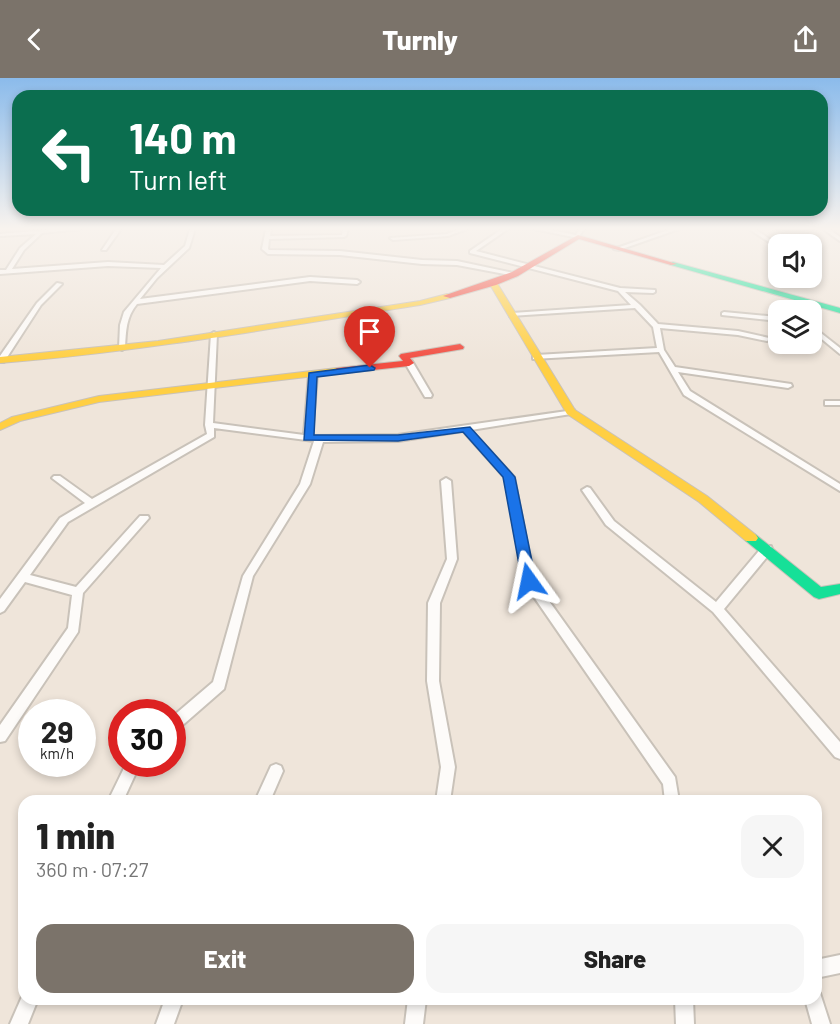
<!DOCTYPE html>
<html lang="en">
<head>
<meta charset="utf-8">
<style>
	:root { --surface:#fff; --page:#f6f6f6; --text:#222; --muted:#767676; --accent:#7b736a }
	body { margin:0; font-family:Barlow,sans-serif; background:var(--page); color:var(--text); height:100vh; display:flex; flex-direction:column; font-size:22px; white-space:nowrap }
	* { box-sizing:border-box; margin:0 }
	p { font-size:20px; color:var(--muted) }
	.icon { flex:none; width:33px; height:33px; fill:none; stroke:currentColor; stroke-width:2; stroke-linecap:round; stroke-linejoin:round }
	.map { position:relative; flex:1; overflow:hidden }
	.sheet { position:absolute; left:18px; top:717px; width:804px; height:210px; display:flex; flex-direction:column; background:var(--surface); border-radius:18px; box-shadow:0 3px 9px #0003 }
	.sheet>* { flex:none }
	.hud { position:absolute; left:12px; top:12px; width:816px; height:126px; border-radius:18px; box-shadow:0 3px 9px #0003; background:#0b6e4f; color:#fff; overflow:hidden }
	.tools { position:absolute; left:768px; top:156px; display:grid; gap:12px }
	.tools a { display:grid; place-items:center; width:54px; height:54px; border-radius:12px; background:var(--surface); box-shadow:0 3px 9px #0003; font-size:30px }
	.speed { position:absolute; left:18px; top:621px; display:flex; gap:12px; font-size:30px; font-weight:700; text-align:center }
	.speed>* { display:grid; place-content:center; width:78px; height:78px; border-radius:50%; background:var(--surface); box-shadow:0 3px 9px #0003; line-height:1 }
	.speed small { font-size:15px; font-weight:400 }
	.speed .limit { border:9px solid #d22; background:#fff; color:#111 }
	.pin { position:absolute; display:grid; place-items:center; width:51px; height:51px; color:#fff; margin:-62px -26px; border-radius:50% 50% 50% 0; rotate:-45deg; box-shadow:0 0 6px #0007 }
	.pin .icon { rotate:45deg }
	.me { position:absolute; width:66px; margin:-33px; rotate:348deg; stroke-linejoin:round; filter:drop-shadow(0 0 4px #0008) }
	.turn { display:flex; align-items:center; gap:21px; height:126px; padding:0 18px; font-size:27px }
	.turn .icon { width:78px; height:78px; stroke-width:2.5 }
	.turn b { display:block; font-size:42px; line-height:51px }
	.round { display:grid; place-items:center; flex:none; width:63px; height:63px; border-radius:18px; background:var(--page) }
	.overview { display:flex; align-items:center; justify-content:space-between; height:102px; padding:0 18px }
	h1 { font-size:36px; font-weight:800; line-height:45px }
	.button { display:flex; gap:12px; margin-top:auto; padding:12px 18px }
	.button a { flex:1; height:69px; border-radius:18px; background:var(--accent); color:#fff; font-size:24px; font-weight:800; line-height:69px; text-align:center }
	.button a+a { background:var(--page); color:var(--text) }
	header { display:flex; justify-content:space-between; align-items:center; height:78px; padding:0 18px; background:var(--accent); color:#fff; font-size:27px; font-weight:800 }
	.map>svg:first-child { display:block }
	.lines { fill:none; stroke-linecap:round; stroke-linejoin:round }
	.street-casing { stroke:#c9c2b9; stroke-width:4 }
	.fast-casing { stroke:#c9c2b9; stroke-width:2 }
	.slow-casing { stroke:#c9c2b9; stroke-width:2 }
	.jam-casing { stroke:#c9c2b9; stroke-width:2 }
	.street { fill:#fdfbf9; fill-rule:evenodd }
	.fast { fill:#16e098; fill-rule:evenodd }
	.slow { fill:#ffcf43; fill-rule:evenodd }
	.jam { fill:#f24e42; fill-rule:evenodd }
	.route { fill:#1a73e8; stroke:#114b97; stroke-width:1.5 }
</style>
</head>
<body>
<header><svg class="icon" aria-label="back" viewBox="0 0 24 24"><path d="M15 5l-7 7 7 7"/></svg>Turnly<svg class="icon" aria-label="share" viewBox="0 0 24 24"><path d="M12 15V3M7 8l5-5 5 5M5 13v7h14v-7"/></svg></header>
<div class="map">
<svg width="840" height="946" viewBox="0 0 840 946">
	<rect width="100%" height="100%" fill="#efe5da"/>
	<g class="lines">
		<defs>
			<path id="street" d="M55 151H81L42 155 24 172 12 191 108 184 164 187 185 168 190 151H195L189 170 157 200 140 221 310 199 357 202 360 204 357 206 310 203 137 226C126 239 126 253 125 270L122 272 119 270 120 247 124 234 161 190 108 188 0 196V192H6L20 170 36 156 0 158V156Z
				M116 151H121L106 172H102Z
				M266 151H271L270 158 342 157 343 151H348L346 158 344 159 269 161 268 171 269 172 340 173 422 182 457 183 518 196 515 198 457 187 422 186 340 177 268 176 262 171Z
				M459 151H467L448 158 393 162 390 160 447 156Z
				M502 151H508L476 173 620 210 655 212V214L653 215 625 214 640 227 658 246 738 253 769 260 770 261 767 263 738 257 660 250 664 272 675 289 791 306 792 308 788 310 678 294 690 313 840 406V413L684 317 659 274 533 281V277H536L657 270 653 249 635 230 510 238V236L512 235 631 227 618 213 470 175V173Z
				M534 151H546L576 157 579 151H584L578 160Z
				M671 151H679L619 172 614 171Z
				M749 151H755L778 167V170Z
				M823 151H829L840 159V163Z
				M57 205 62 206 41 227 4 284H0V278L37 225Z
				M724 234 778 239V243L722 237V235Z
				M812 248 840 270V276L812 253Z
				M214 254 217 256 213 345 304 357 309 297 313 295 317 297 312 358 398 357 574 332 575 334 571 336 471 352 514 399 534 502 675 699 679 723H665L663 706 525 506 505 400 463 353 398 363 323 364 310 406 253 498 224 611 177 652 172 654V639L213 604 243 498 300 406 314 363 214 350V359L68 444 30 497 76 509 140 438H148L149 440 83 515 78 554 5 663 0 664V647L68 550 72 517 25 504 4 533 0 535V521L60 440 85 425 52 400 54 398H60L92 421 207 356 205 347 211 256Z
				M406 283H412L432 317 431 319H425L405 285Z
				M825 323H840V327H825Z
				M446 400 451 403 457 481 440 525 439 603 455 689 450 723H436L441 689 427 603 428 525 447 481 441 403Z
				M587 409 590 410 614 443 716 524 763 468H771L772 471 771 474 724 531 840 664V681L835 679 713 534 606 447 582 412Z
				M126 686H140L123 723H108Z
				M276 686 281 688 283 693 270 723H255L271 688Z
				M840 877V895L816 900V882Z
				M816 913 820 915 830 946H812L805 921H816Z
				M24 914V921H38L28 946H10Z
				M165 921H183L174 946H156Z
				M408 921H426L423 946H405Z
				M675 921H693L694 946H676Z"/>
			<path id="fast" d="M673 184 840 230V235L671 187 669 186Z
				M751 455 756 457 821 509 840 506V516L819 521 814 519 746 463 744 460Z"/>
			<path id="slow" d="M490 203 497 205 575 332 707 418 756 457 758 460 756 463H746L699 424 567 336 489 205Z
				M447 216H450V220L420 227C280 249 141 274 0 285V279L158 263 420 223Z
				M337 290 342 293 340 295 99 324 20 343 0 352V345L12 339 99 318Z"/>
			<path id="jam" d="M578 157 677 186 671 187 579 161 518 198 496 207 450 220 443 218 512 194Z
				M460 266 464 269 463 271 410 280 414 285 409 288 337 296 332 293 337 290 403 283 399 278 401 276Z"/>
		</defs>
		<use href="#street" class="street-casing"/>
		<use href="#fast" class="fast-casing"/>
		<use href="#slow" class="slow-casing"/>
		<use href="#jam" class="jam-casing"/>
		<use href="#street" class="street"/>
		<use href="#fast" class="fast"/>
		<use href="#slow" class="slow"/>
		<use href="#jam" class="jam"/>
	</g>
	<linearGradient id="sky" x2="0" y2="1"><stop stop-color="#8bbbeb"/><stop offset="0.53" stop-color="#f8f3ee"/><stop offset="1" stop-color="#f8f3ee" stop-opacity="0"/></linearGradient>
	<rect width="840" height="284" fill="url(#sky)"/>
	<path class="route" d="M370 287 375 290 374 292 317 299 314 357H398L470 349 515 399 536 503 534 507 529 508 522 503 503 399 463 354 398 363 304 362 309 295Z"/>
</svg>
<div class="tools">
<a><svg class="icon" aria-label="sound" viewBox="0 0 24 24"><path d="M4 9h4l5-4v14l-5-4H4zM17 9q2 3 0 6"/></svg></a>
<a><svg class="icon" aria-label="layers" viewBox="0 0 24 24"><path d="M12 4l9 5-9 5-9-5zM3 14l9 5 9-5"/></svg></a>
</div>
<div class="speed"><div>29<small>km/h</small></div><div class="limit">30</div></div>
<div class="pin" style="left:370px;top:290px;background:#d93025"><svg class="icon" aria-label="arrive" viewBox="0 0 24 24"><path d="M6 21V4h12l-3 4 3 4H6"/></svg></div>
<svg class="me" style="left:529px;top:503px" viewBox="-20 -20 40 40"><path d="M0-17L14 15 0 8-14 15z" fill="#1a73e8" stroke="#fff" stroke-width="4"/></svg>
<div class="hud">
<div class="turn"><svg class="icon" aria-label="left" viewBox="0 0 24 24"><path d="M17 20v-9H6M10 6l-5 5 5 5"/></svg><div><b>140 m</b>Turn left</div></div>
</div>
<section class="sheet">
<div class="overview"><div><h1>1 min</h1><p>360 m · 07:27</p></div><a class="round"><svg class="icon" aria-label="close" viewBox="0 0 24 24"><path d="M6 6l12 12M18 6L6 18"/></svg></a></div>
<div class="button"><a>Exit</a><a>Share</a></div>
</section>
</div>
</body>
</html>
